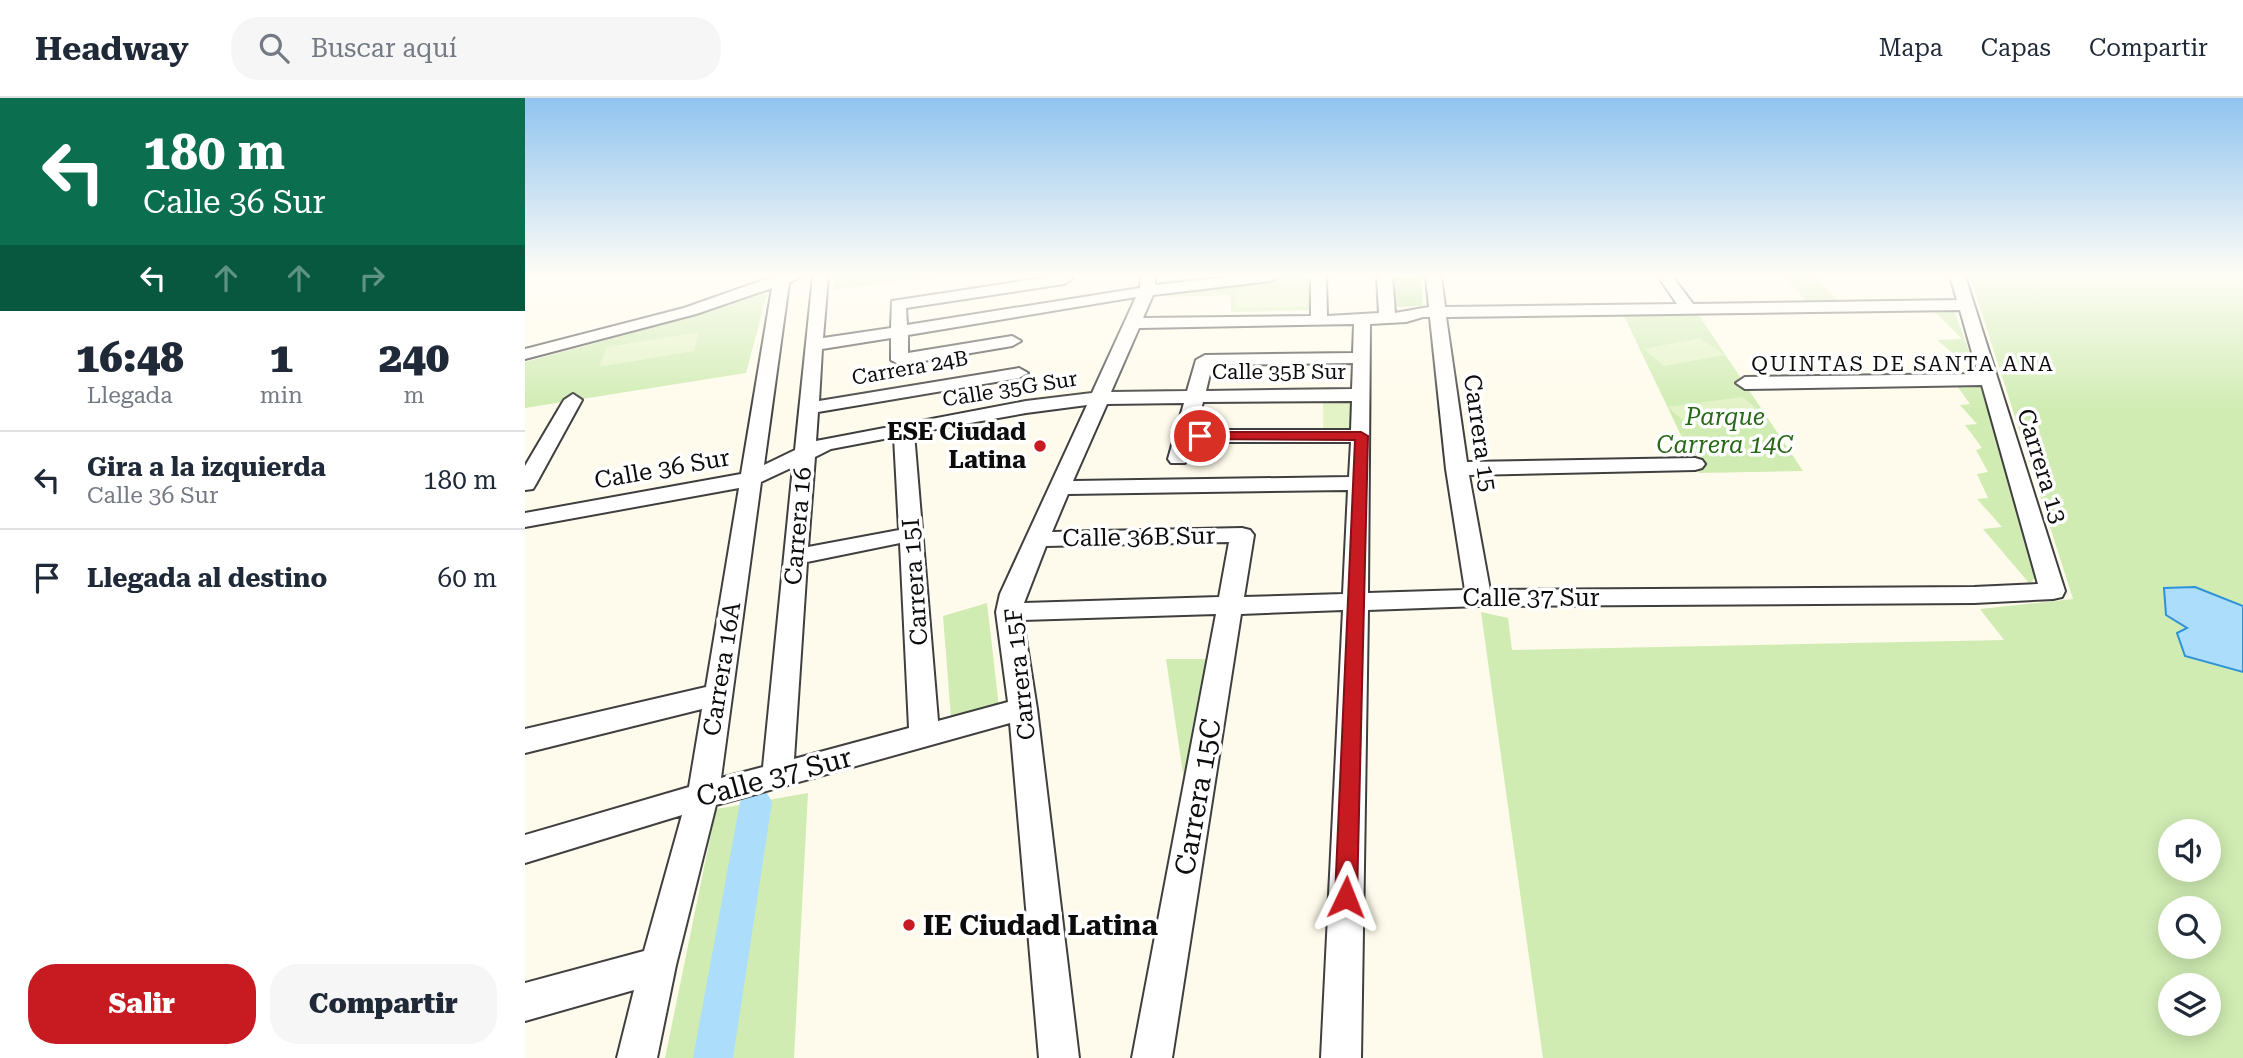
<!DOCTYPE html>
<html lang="es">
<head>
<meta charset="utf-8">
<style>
	:root { --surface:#fff; --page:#f6f6f7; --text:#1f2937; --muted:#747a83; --line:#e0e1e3; --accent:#c71a21 }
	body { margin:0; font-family:"Roboto Serif",serif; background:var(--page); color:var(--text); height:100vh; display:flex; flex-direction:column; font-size:26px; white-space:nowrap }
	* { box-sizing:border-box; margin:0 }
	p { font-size:23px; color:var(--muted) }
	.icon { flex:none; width:38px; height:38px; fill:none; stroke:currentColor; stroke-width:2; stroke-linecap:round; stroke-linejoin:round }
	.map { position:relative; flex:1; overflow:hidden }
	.side { display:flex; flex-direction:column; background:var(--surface); width:525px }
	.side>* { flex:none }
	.top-card { background:#0b6e4f; color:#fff; overflow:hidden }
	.fabs { position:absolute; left:1633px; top:721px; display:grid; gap:14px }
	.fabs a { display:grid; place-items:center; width:63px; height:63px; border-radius:50%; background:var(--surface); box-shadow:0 4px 18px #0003; font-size:35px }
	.pin { position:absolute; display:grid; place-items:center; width:60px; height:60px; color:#fff; margin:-30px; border:4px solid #fff; border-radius:50%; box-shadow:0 2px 7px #0007 }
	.me { position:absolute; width:77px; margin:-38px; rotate:2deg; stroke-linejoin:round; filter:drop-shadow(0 0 5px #0008) }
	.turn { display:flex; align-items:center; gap:24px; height:147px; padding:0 28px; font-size:32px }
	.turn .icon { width:91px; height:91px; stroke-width:2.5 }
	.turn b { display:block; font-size:49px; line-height:60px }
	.lanes { display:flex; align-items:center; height:66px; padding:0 28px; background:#0003; justify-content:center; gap:35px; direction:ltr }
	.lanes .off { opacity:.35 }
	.eta { display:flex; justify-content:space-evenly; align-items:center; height:119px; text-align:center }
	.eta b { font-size:42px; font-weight:800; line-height:49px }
	.action { display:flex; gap:14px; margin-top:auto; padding:14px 28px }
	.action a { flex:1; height:80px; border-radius:28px; background:var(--accent); color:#fff; font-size:28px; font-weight:800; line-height:80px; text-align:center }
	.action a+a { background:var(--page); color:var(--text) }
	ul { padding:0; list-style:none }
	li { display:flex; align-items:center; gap:21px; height:98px; padding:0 28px; border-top:2px solid var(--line) }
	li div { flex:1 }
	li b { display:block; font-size:26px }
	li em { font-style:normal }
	header { display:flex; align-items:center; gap:42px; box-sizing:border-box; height:98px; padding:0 35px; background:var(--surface); border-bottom:2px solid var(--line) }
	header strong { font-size:33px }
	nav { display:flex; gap:38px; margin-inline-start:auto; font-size:24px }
	.search { width:490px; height:63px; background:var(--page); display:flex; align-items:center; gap:18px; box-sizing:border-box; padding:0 24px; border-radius:28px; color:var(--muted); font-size:26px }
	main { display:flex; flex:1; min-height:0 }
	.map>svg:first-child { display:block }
	.green { fill:#d0ecb3; fill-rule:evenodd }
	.forest { fill:#b3de91 }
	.pitch { fill:#e3f3c5 }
	.water { fill:#acddfb; stroke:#2e92d7; stroke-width:2 }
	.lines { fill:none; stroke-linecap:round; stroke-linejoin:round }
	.canal { fill:#acddfb; fill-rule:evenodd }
	.minor-casing { stroke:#3f3f3f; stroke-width:4 }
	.minor { fill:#fff; fill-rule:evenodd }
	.route { fill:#c71a21; stroke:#811115; stroke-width:2 }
	.poi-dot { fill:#c71a21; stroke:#fff; stroke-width:2.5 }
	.labels { text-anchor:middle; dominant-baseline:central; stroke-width:7; stroke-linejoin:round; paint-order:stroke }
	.far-neighbourhood-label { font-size:21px; letter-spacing:2px; fill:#0c0c0c; stroke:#fff }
	.far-street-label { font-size:21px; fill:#0c0c0c; stroke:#fff }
	.park-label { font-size:24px; font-style:italic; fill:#286918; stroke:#fff }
	.poi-label { font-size:24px; font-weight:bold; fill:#0c0c0c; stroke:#fff; text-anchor:end }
	.street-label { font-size:24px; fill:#0c0c0c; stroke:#fff }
	.near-street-label { font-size:28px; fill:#0c0c0c; stroke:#fff }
	.near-poi-label { font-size:28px; font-weight:bold; fill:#0c0c0c; stroke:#fff; text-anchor:start }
</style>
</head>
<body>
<header>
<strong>Headway</strong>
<div class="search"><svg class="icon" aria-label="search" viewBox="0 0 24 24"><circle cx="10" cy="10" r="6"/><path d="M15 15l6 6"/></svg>Buscar aquí</div>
<nav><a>Mapa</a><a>Capas</a><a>Compartir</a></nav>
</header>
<main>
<section class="side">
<div class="top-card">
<div class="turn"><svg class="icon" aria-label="left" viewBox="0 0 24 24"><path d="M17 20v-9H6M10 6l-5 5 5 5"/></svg><div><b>180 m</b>Calle 36 Sur</div></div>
<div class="lanes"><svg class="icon" aria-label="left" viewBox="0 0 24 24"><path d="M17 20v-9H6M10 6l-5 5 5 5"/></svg><svg class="icon off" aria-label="ahead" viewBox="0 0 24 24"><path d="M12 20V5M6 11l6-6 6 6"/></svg><svg class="icon off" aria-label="ahead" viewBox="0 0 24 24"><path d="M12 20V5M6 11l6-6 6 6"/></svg><svg class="icon off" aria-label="right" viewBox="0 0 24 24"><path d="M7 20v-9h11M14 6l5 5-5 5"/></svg></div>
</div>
<div class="eta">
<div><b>16:48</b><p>Llegada</p></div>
<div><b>1</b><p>min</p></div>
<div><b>240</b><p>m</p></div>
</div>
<ul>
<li><svg class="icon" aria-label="left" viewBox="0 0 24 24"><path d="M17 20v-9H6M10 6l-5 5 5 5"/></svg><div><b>Gira a la izquierda</b><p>Calle 36 Sur</p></div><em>180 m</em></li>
<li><svg class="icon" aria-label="arrive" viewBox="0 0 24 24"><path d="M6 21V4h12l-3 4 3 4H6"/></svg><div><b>Llegada al destino</b></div><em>60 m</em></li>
</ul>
<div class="action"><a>Salir</a><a>Compartir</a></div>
</section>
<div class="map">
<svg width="1718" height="960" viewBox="0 0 1718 960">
	<rect width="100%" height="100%" fill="#fffbec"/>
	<path class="green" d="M322 178H411L308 192V179Z
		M763 178H788L786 212 706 214V197L641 199 642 192Z
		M1259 178H1289L1315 205H1283Z
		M1445 178H1718V960H1018L956 514 983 520 987 552 1479 542 1455 511 1548 501ZM1645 733H1684V772H1645ZM1645 810H1684V849H1645ZM1645 887H1684V926H1645Z
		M243 193 221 275 0 310V264L93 239Z
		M1403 207H1427L1452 275 1412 242 1437 241Z
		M1173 216 1278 373 1174 375 1099 218Z
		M1456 286 1511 472 1508 483 1504 485 1458 431 1477 429 1452 401 1463 400 1452 376 1463 374 1451 352 1457 350 1440 327 1452 326 1435 307 1445 306 1432 288Z
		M462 505 474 609 426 620 418 518Z
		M641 561H686L659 682Z
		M283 695 269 960H140L191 711Z"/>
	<path class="forest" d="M865 178H896L898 208 866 209Z"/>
	<path class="pitch" d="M781 191 782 209 712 210 711 194Z
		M174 234 169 253 74 269 82 249Z
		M1175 240 1200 257 1139 268 1119 251Z
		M1217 299 1241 318 1164 327 1142 309Z
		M798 301H832L829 332H798Z"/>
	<path class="water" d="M1670 489 1718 508V574L1660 558 1652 535 1662 530 1641 517 1639 490Z"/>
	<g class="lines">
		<path class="canal" d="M231 691 242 695 247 704 208 960H168L215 704 220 695Z"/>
		<defs>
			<path id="minor" d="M250 178H276L264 185 239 367 270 352 288 178H303L298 240 366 230 367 203 531 178H545L547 181 539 186 381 210 382 227 615 190 616 178H630V187L711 178H753L745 183 628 197 618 220 786 218V178H801L802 218 854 215 852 178H867L870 215 904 209 901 178H916L920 209 1152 206 1133 178H1147L1168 206 1432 202 1425 178H1440L1540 493 1537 499 1528 501 1449 505 954 508 843 512 836 960H796L818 512 716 516 647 960H607L691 516 498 522 512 611 554 960H514L485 625 191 707 151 867 132 960H92L109 892 0 923V885L119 853 157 717 0 765V737L164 689 177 611 0 655V631L181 589 214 390 0 429V415L216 376 247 190 171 216 0 261V251L159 210ZM611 199 567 295 501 303 291 343 293 314 494 280 503 275 494 270 294 303 297 251 366 240V262L375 267 487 248 496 243 487 238 383 255V237ZM1435 212 1453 276 1220 279 1211 285 1220 291 1457 287 1513 486 1449 489 965 492 944 377 1170 372 1177 370 1180 366 1177 362 1170 360 942 364 921 219ZM898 219H905L921 371 940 492 843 495 845 226 881 224ZM829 226 828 255 680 257 671 262 662 293 586 294 614 230ZM828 265 827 291 681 293 687 267ZM827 303 826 332H671L678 304ZM659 305 643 361 646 365H660L668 344H826L824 379 548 383 582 306ZM562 307 475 496 471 514 483 604 413 623 389 335 501 315ZM369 339 374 432 283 449 290 359 306 351ZM268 369 238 669 196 680 236 384ZM823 392 818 496 719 499 729 437 725 432 717 430 527 434 543 396ZM704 444 694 499 499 505 521 448ZM375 445 384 630 269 661 282 464Z
				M48 296 57 302 11 386 8 391 0 392V368L39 302Z"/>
		</defs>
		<use href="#minor" class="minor-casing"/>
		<use href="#minor" class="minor"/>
	</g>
	<linearGradient id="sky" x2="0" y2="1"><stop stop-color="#90c4f0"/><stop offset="0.57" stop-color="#fffdf6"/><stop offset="1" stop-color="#fffdf6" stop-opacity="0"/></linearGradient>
	<rect width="1718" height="312" fill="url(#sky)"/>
	<path class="route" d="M675 334H836L843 338 832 799 829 806 821 809 813 806 810 799 830 342 671 341 669 338Z"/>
	<g class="poi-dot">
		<circle cx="515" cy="348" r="7"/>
		<circle cx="384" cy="827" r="7"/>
	</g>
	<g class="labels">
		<g class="far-neighbourhood-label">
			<text x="1378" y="266">QUINTAS DE SANTA ANA</text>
		</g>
		<g class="far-street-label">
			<text transform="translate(385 270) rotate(-10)">Carrera 24B</text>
			<text x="754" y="274">Calle 35B Sur</text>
			<text transform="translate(485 291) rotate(-9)">Calle 35G Sur</text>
		</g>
		<g class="park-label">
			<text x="1200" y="319">Parque<tspan x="1200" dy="28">Carrera 14C</tspan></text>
		</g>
		<g class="poi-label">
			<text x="501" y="334">ESE Ciudad<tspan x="501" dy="28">Latina</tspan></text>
		</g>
		<g class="street-label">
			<text transform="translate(955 335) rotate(82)">Carrera 15</text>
			<text transform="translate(1517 368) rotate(73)">Carrera 13</text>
			<text transform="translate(137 371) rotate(-10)">Calle 36 Sur</text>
			<text transform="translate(273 428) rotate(-85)">Carrera 16</text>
			<text transform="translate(614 439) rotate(-1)">Calle 36B Sur</text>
			<text transform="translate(390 484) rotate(-94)">Carrera 15I</text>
			<text x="1006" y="500">Calle 37 Sur</text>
			<text transform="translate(197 571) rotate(-81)">Carrera 16A</text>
			<text transform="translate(495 576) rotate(-96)">Carrera 15F</text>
		</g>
		<g class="near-street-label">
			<text transform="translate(249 679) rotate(-15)">Calle 37 Sur</text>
			<text transform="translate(673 699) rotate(-80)">Carrera 15C</text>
		</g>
		<g class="near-poi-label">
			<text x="398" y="827">IE Ciudad Latina</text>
		</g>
	</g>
</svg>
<div class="fabs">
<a><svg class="icon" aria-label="sound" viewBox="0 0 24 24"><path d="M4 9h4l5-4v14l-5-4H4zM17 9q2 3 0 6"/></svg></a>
<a><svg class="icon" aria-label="search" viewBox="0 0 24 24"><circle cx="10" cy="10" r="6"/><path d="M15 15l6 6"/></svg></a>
<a><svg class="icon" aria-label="layers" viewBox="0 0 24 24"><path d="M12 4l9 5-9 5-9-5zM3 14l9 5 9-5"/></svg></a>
</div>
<div class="pin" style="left:675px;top:338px;background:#d93025"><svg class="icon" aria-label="arrive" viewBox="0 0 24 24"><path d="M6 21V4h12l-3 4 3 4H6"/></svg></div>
<svg class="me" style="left:821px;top:799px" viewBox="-20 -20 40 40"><path d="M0-17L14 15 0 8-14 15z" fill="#c71a21" stroke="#fff" stroke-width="4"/></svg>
</div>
</main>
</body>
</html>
